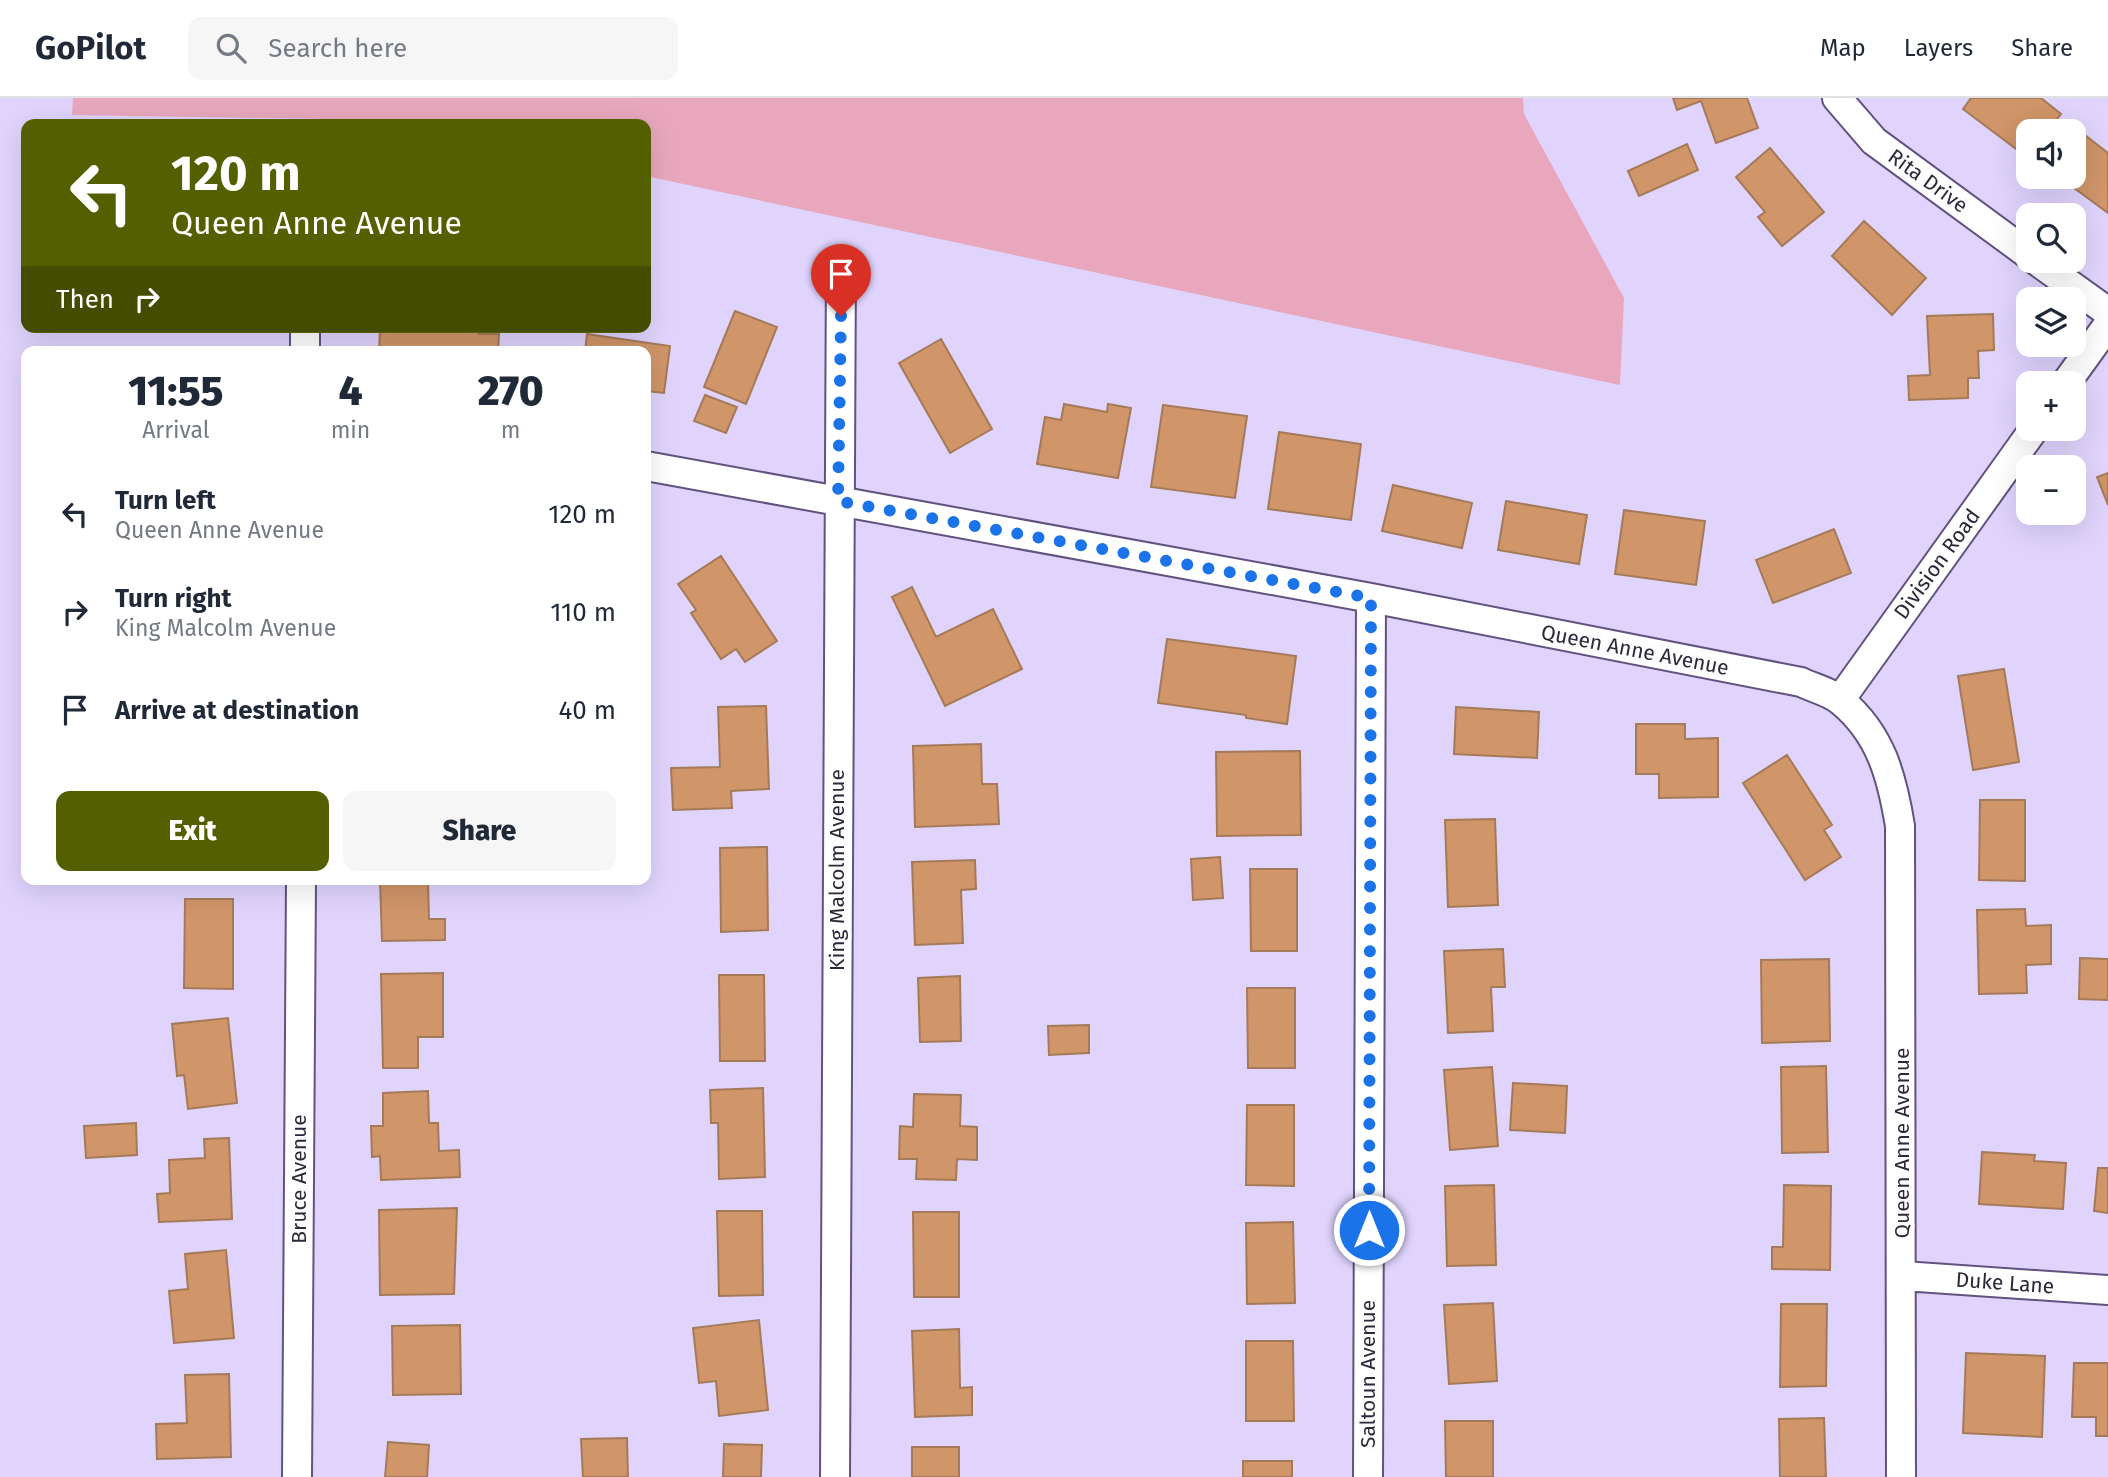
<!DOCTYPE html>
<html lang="en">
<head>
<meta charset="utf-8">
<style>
	:root { --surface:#fff; --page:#f6f6f7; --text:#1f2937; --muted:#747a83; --line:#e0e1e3; --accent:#546000 }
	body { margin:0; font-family:"Fira Sans",sans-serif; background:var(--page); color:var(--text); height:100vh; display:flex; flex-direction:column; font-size:26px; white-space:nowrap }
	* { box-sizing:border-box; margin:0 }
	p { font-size:23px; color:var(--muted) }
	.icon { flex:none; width:38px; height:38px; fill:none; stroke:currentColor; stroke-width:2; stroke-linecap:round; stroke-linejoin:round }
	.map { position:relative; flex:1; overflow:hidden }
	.side { position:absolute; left:21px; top:248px; width:630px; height:539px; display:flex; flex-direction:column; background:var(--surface); border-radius:14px; box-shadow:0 7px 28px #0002 }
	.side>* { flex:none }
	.banner { position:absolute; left:21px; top:21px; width:630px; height:214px; border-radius:14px; box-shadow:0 7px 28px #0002; background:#546000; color:#fff; overflow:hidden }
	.fabs { position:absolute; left:2016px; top:21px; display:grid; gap:14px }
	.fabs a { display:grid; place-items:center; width:70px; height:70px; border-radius:14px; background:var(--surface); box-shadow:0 7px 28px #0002; font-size:35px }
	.pin { position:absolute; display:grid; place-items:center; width:60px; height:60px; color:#fff; margin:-72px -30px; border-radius:50% 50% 50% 0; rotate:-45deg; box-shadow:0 0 7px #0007 }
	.pin .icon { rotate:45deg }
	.me { position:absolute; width:77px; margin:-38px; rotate:0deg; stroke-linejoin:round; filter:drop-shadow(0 0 5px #0008) }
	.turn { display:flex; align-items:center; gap:24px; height:147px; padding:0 35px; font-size:32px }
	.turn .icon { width:91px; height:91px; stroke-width:2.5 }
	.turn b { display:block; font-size:49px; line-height:60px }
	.then { display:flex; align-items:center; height:66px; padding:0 35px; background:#0003; gap:14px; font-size:26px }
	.eta { display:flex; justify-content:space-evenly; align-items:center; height:119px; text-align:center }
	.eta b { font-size:42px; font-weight:800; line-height:49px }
	.primary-button { display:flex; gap:14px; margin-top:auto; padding:14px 35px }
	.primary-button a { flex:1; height:80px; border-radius:14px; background:var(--accent); color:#fff; font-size:28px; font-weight:800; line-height:80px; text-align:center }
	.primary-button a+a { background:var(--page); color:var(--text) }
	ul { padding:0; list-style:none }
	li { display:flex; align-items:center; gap:21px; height:98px; padding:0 35px }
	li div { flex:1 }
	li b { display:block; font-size:26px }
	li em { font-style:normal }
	header { display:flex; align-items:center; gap:42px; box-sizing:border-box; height:98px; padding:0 35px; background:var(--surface); border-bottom:2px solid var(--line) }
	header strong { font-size:33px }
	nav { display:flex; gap:38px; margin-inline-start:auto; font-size:24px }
	.search { width:490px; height:63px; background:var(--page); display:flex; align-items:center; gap:18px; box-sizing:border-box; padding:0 24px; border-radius:14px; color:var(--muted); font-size:26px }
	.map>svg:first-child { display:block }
	.green { fill:#e8a7bc }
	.building { fill:#d09568; stroke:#a57a59; stroke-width:2 }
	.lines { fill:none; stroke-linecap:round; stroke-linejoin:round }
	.street-casing { stroke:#61537f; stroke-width:32 }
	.street { stroke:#fff; stroke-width:28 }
	.route { stroke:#1a73e8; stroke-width:12; stroke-dasharray:0 21.6 }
	.labels { text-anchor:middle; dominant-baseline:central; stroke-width:7; stroke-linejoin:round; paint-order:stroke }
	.street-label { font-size:21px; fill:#2d273a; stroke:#fdfdfd }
</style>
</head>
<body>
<header>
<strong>GoPilot</strong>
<div class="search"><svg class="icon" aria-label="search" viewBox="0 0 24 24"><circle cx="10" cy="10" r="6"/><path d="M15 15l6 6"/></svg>Search here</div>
<nav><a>Map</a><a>Layers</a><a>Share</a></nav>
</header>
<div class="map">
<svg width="2108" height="1379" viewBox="0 0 2108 1379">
	<rect width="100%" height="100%" fill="#e0d4fd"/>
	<path class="green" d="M73 0H1523L1524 16 1624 200 1620 287 646 78V26H406L389 22 72 17Z"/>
	<path class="building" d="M1673 0H1747L1758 30 1716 45 1701 3 1677 12Z
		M1971 0H2041L2061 16 2048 33H2028V60L1963 11Z
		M2081 34 2108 55V115L2059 79H2074V44Z
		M1687 46 1698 72 1639 98 1628 73Z
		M1770 50 1824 114 1782 148 1758 119 1765 114 1736 79Z
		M1864 123 1926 180 1892 217 1832 158Z
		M735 213 777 229 746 306 704 289Z
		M1993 216 1994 252 1978 253 1979 280H1968V300L1909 302 1908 278 1930 277 1927 218Z
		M380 229H479V236H499L498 254H379Z
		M587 236 670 248 664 295 646 293V254H585Z
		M941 241 992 331 950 355 899 265Z
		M705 297 737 309 726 335 694 323Z
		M1064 306 1107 314 1108 306 1131 310 1118 380 1037 366 1045 319 1061 322Z
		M1163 307 1247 318 1235 400 1151 389Z
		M1279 334 1361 346 1351 422 1268 411Z
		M2108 375V407L2097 379Z
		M1393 387 1472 405 1462 450 1382 433Z
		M1506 403 1587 417 1579 466 1498 452Z
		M1624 412 1705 423 1696 487 1615 476Z
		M1834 431 1851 475 1773 505 1756 462Z
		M721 458 777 543 745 564 736 551 721 561 691 515 696 512 678 486Z
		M912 489 936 539 993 511 1022 571 945 608 892 499Z
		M1167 541 1296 558 1287 626 1246 620V617L1158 605Z
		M2004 571 2019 664 1973 672 1958 578Z
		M766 608 769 691 731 693 732 710 673 712 671 670 720 669 718 609Z
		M1456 609 1539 614 1537 660 1454 656Z
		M1636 626H1685V641L1718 640V699L1659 700V676H1636Z
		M981 646 982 686H997L999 726 915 729 913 648Z
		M1300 653 1301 737 1217 738 1216 654Z
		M1787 657 1832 727 1824 732 1841 759 1805 782 1743 685Z
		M1980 702H2025V783L1979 782Z
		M1495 721 1498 807 1448 809 1445 722Z
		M767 749 768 832 721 834 720 750Z
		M1220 759 1223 800 1193 802 1191 761Z
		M975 762 976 791 961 792 963 845 915 847 912 764Z
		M1250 771H1297V853H1251Z
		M380 782H428L429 821H445V842L382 843Z
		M185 801H233V891L184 890Z
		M2025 811 2026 828 2051 827V866L2026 867 2027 895 1979 896 1977 812Z
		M1503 851 1505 889H1491L1493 933 1448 935 1444 853Z
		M2080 860 2108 861V902L2079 901Z
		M1829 861 1830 943 1762 945 1761 862Z
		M443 875V939H418V970H383L381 876Z
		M719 877H764L765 963H720Z
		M960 878 961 943 920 944 918 880Z
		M1247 890H1295V970H1248Z
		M228 920 237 1005 188 1011 184 977 177 978 172 926Z
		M1089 927V955L1049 957 1048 928Z
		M1826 968 1828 1054 1782 1055 1781 969Z
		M1492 969 1498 1048 1450 1052 1444 972Z
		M1513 985 1567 988 1565 1035 1510 1032Z
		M763 990 765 1079 719 1081 718 1025H711L710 992Z
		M428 993 429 1025H438L439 1053 459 1052 460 1079 381 1082 380 1058 372 1059 371 1028H383V995Z
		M914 996 961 997 960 1028 977 1029V1062L957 1061 956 1082 916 1081 917 1061H899L900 1028 913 1029Z
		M1247 1007H1294V1088L1246 1087Z
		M136 1025 137 1057 86 1060 84 1028Z
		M229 1040 232 1121 159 1124 157 1096 170 1095 169 1062 205 1060 204 1041Z
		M1982 1054 2035 1057 2034 1063 2066 1065 2063 1111 1979 1106Z
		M2098 1070H2108V1115L2094 1113Z
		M1494 1087 1496 1167 1447 1168 1445 1088Z
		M1784 1087 1831 1088 1830 1172 1772 1171V1149H1783Z
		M457 1110 454 1196 380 1197 379 1112Z
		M717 1113H762L763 1197 719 1198Z
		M913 1114H959V1199H914Z
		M1293 1124 1295 1205 1247 1206 1246 1125Z
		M226 1152 234 1240 174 1245 169 1193 188 1191 185 1156Z
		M1493 1205 1497 1283 1449 1286 1444 1207Z
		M1781 1206H1827L1826 1288 1780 1289Z
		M759 1222 768 1312 719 1318 716 1283 699 1285 693 1230Z
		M460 1227 461 1296 393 1297 392 1228Z
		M959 1231 960 1290 972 1289V1317L915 1319 912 1233Z
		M1246 1243H1293L1294 1323H1246Z
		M1966 1255 2045 1258 2042 1339 1963 1335Z
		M2074 1265H2108V1338H2096V1319H2072Z
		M229 1276 231 1359 157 1361 156 1326 187 1325 185 1277Z
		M1824 1320 1826 1379H1780L1779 1321Z
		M1445 1323H1493V1379H1446Z
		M627 1340 628 1379H583L581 1341Z
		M388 1344 429 1347 427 1379H385Z
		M724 1346 762 1347 761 1379H723Z
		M912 1349H959V1379H912Z
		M1243 1363H1292V1379H1243Z"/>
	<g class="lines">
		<defs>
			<path id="street" d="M1837 0 1874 43 2028 156
				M2037 163 2108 214
				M305 254V229
				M2066 285 2108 227
				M646 368 1371 500 1801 584C1813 590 1831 594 1841 603 1881 636 1892 679 1900 728L1901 1379
				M1840 602 2034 331
				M1903 1178 2108 1192
				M297 1379 301 782
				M835 1379 841 165
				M1368 1379 1371 500"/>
		</defs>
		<use href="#street" class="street-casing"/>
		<use href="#street" class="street"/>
	</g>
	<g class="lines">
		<path class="route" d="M841 218 838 403 1371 500 1369 1132"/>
	</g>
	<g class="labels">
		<g class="street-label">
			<text transform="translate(1928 83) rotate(36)">Rita Drive</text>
			<text transform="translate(1937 466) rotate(-54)">Division Road</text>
			<text transform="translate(1635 552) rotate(11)">Queen Anne Avenue</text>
			<text transform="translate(837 772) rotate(-90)">King Malcolm Avenue</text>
			<text transform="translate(1902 1045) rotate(-90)">Queen Anne Avenue</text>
			<text transform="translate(299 1081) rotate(-90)">Bruce Avenue</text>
			<text transform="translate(2005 1185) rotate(4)">Duke Lane</text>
			<text transform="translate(1368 1276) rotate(-90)">Saltoun Avenue</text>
		</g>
	</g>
</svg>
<div class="fabs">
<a><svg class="icon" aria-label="sound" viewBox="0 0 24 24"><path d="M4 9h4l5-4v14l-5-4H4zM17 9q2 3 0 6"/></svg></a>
<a><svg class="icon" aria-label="search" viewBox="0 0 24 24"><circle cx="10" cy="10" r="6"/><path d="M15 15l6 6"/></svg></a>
<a><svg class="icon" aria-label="layers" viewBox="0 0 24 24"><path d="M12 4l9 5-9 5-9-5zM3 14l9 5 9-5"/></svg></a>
<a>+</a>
<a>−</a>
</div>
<div class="pin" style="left:841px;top:218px;background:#d93025"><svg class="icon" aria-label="arrive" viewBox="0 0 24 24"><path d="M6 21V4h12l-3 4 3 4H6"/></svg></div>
<svg class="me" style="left:1369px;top:1132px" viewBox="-20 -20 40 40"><circle r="17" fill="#1a73e8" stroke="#fff" stroke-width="3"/><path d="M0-11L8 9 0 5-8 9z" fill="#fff"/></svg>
<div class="banner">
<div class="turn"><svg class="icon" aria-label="left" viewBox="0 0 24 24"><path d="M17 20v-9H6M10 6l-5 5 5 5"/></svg><div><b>120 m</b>Queen Anne Avenue</div></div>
<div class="then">Then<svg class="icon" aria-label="right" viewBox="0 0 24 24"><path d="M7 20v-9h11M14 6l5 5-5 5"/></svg></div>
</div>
<section class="side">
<div class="eta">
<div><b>11:55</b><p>Arrival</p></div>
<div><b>4</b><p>min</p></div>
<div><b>270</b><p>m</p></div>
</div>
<ul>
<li><svg class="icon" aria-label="left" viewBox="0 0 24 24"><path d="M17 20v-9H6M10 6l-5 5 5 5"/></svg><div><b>Turn left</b><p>Queen Anne Avenue</p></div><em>120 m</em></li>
<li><svg class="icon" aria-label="right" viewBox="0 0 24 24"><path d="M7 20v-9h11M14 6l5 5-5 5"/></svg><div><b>Turn right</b><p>King Malcolm Avenue</p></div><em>110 m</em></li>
<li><svg class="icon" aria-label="arrive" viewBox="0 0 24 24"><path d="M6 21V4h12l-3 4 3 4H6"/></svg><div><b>Arrive at destination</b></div><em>40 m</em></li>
</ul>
<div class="primary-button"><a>Exit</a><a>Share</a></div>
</section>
</div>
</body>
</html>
